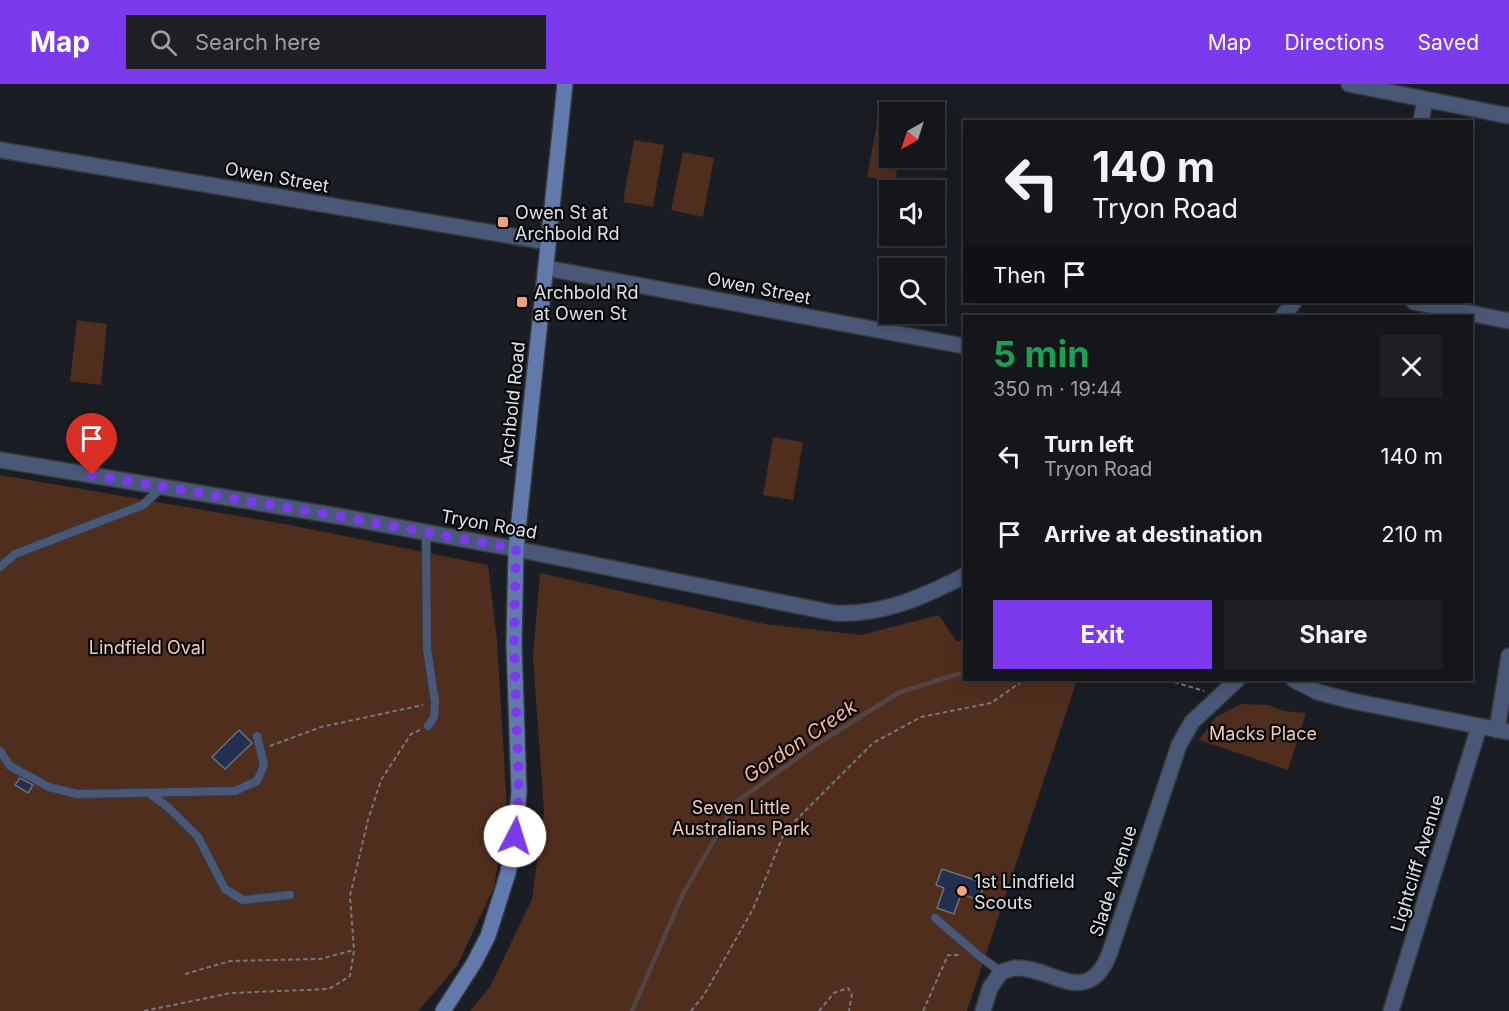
<!DOCTYPE html>
<html lang="en">
<head>
<meta charset="utf-8">
<style>
	:root { --surface:#14161a; --page:#1d1f23; --text:#f1f3f6; --muted:#9d9fa2; --line:#333539; --accent:#7c3aed }
	body { margin:0; font-family:Inter,sans-serif; background:var(--page); color:var(--text); height:100vh; display:flex; flex-direction:column; font-size:22px; white-space:nowrap }
	* { box-sizing:border-box; margin:0 }
	p { font-size:20px; color:var(--muted) }
	.icon { flex:none; width:33px; height:33px; fill:none; stroke:currentColor; stroke-width:2; stroke-linecap:round; stroke-linejoin:round }
	.map { position:relative; flex:1; overflow:hidden }
	.sheet { position:absolute; left:963px; top:231px; width:510px; height:366px; display:flex; flex-direction:column; background:var(--surface); border-radius:0px; box-shadow:0 3px 15px #0003,0 0 0 2px var(--line) }
	.sheet>* { flex:none }
	.hud { position:absolute; left:963px; top:36px; width:510px; height:183px; border-radius:0px; box-shadow:0 3px 15px #0003,0 0 0 2px var(--line); background:#14161a; color:var(--text); overflow:hidden }
	.needle { width:39px; rotate:219deg }
	.controls { position:absolute; left:879px; top:18px; display:grid; gap:12px }
	.controls a { display:grid; place-items:center; width:66px; height:66px; border-radius:0px; background:var(--surface); box-shadow:0 3px 15px #0003,0 0 0 2px var(--line); font-size:30px }
	.pin { position:absolute; display:grid; place-items:center; width:51px; height:51px; color:#fff; margin:-62px -26px; border-radius:50% 50% 50% 0; rotate:-45deg; box-shadow:0 0 6px #0007 }
	.pin .icon { rotate:45deg }
	.me { position:absolute; width:66px; margin:-33px; rotate:5deg; stroke-linejoin:round; filter:drop-shadow(0 0 4px #0008) }
	.turn { display:flex; align-items:center; gap:21px; height:126px; padding:0 30px; font-size:27px }
	.turn .icon { width:78px; height:78px; stroke-width:2.5 }
	.turn b { display:block; font-size:42px; line-height:51px }
	.then { display:flex; align-items:center; height:57px; padding:0 30px; background:#0003; gap:12px; font-size:22px }
	.round { display:grid; place-items:center; flex:none; width:63px; height:63px; border-radius:0px; background:var(--page) }
	.head { display:flex; align-items:center; justify-content:space-between; height:102px; padding:0 30px }
	h1 { font-size:36px; font-weight:700; line-height:45px; color:#1e9e55 }
	.button { display:flex; gap:12px; margin-top:auto; padding:12px 30px }
	.button a { flex:1; height:69px; border-radius:0px; background:var(--accent); color:#fff; font-size:24px; font-weight:700; line-height:69px; text-align:center }
	.button a+a { background:var(--page); color:var(--text) }
	ul { padding:0; list-style:none }
	li { display:flex; align-items:center; gap:18px; height:78px; padding:0 30px }
	li div { flex:1 }
	li b { display:block; font-size:22px }
	li em { font-style:normal }
	header { display:flex; align-items:center; gap:36px; box-sizing:border-box; height:84px; padding:0 30px; background:var(--accent); color:#fff }
	header strong { font-size:28px }
	nav { display:flex; gap:33px; margin-inline-start:auto; font-size:21px }
	.search { width:420px; height:54px; background:var(--page); display:flex; align-items:center; gap:15px; box-sizing:border-box; padding:0 21px; border-radius:0px; color:var(--muted); font-size:22px }
	.map>svg:first-child { display:block }
	.green { fill:#502e1e }
	.lines { fill:none; stroke-linecap:round; stroke-linejoin:round }
	.stream { stroke:#554445; stroke-width:4.5 }
	.building { fill:#213050; stroke:#6c7077; stroke-width:1.5 }
	.service-casing { stroke:#36393e; stroke-width:10 }
	.minor-casing { stroke:#36393e; stroke-width:18 }
	.tertiary-casing { stroke:#36393e; stroke-width:18 }
	.secondary-casing { stroke:#36393e; stroke-width:18 }
	.path { stroke:#76787e; stroke-width:2; stroke-dasharray:4.5 3; stroke-linecap:butt }
	.service { stroke:#495877; stroke-width:8 }
	.minor { stroke:#495877; stroke-width:15 }
	.tertiary { stroke:#495877; stroke-width:15 }
	.secondary { stroke:#6179ab; stroke-width:15 }
	.route { stroke:#7c3aed; stroke-width:10; stroke-dasharray:0 18 }
	.poi-dot { fill:#f1a17c; stroke:#060709; stroke-width:2 }
	.labels { text-anchor:middle; dominant-baseline:central; stroke-width:4.5; stroke-linejoin:round; paint-order:stroke }
	.street-label { font-size:18px; fill:#e0e2e6; stroke:#060709 }
	.poi-label { font-size:18px; fill:#e0e2e6; stroke:#060709; text-anchor:start }
	.park-label { font-size:18px; fill:#f6ccb9; stroke:#060709 }
	.water-label { font-size:20px; font-style:italic; fill:#fbb797; stroke:#060709 }
</style>
</head>
<body>
<header>
<strong>Map</strong>
<div class="search"><svg class="icon" aria-label="search" viewBox="0 0 24 24"><circle cx="10" cy="10" r="6"/><path d="M15 15l6 6"/></svg>Search here</div>
<nav><a>Map</a><a>Directions</a><a>Saved</a></nav>
</header>
<div class="map">
<svg width="1509" height="927" viewBox="0 0 1509 927">
	<rect width="100%" height="100%" fill="#1a1d23"/>
	<path class="green" d="M879 28 889 30 890 74H899L895 98 867 93Z
		M634 56 664 61 653 123 623 118Z
		M683 68 714 74 703 133 671 126Z
		M77 236 107 240 101 301 70 297Z
		M773 353 803 358 793 416 763 411Z
		M0 391 285 440 488 481 497 556 507 724 494 803 457 882 418 927H0Z
		M540 489 765 540 861 551 939 531 956 557H964V596H1077L967 927H470L490 903 532 815 544 727 533 573Z
		M1241 620 1268 621 1284 627 1306 629 1288 686 1199 656 1215 634Z"/>
	<g class="lines">
		<path class="stream" d="M632 927 683 810 736 718 817 660 898 609 964 588"/>
	</g>
	<path class="building" d="M239 646 252 659 225 685 212 673Z
		M20 694 33 701 28 709 15 701Z
		M942 785 984 799 979 816 961 810 954 830 937 824 944 804 936 801Z"/>
	<g class="lines">
		<defs>
			<path id="service" d="M426 448 427 565 435 618 434 633 428 642
				M0 483 15 470 143 421 161 404
				M0 667 10 682 49 703 77 710 235 707 257 697 264 681 257 652
				M149 709 169 724 198 753 225 805 243 816 290 811
				M935 834 978 871 1001 888"/>
			<path id="minor" d="M1349 0 1509 32
				M1421 38 1425 16
				M0 66 548 158
				M546 184 964 262
				M1414 218 1509 237
				M1283 232 1294 218
				M516 465 834 529C881 532 923 513 964 492
				M1294 596 1318 608 1352 617 1509 648
				M1497 646 1509 572
				M983 927 990 904 1001 888C1005 887 1010 885 1015 884 1052 882 1088 927 1110 868L1179 661 1192 638 1237 596
				M1391 927 1479 643"/>
			<path id="tertiary" d="M0 376 338 432 516 465"/>
			<path id="secondary" d="M443 927 474 879 488 852 508 789 515 752 519 708 514 560 516 465 565 0"/>
		</defs>
		<use href="#service" class="service-casing"/>
		<use href="#minor" class="minor-casing"/>
		<use href="#tertiary" class="tertiary-casing"/>
		<use href="#secondary" class="secondary-casing"/>
		<path class="path" d="M1167 596 1204 607
			M270 662 321 643 423 621
			M185 890 230 877 320 875 354 866
			M144 927 231 909 329 905 350 892 354 866 350 812 368 736 381 696 411 650 420 646
			M691 927 704 911 753 825 785 747 873 659 921 633 991 619 1024 596
			M819 927 834 909 848 904 852 910 849 927
			M923 927 948 871H960"/>
		<use href="#service" class="service"/>
		<use href="#minor" class="minor"/>
		<use href="#tertiary" class="tertiary"/>
		<use href="#secondary" class="secondary"/>
	</g>
	<g class="lines">
		<path class="route" d="M92 391 338 432 516 465 514 560 519 708 515 752"/>
	</g>
	<g class="poi-dot">
		<rect x="497" y="132" width="12" height="12" rx="3"/>
		<rect x="516" y="212" width="12" height="12" rx="3"/>
		<circle cx="962" cy="807" r="6"/>
	</g>
	<g class="labels">
		<g class="street-label">
			<text transform="translate(277 93) rotate(10)">Owen Street</text>
			<text transform="translate(759 204) rotate(11)">Owen Street</text>
			<text transform="translate(512 320) rotate(-84)">Archbold Road</text>
			<text transform="translate(489 440) rotate(10)">Tryon Road</text>
			<text transform="translate(1417 779) rotate(-73)">Lightcliff Avenue</text>
			<text transform="translate(1113 797) rotate(-72)">Slade Avenue</text>
		</g>
		<g class="poi-label">
			<text x="515" y="128">Owen St at<tspan x="515" dy="21">Archbold Rd</tspan></text>
			<text x="534" y="208">Archbold Rd<tspan x="534" dy="21">at Owen St</tspan></text>
			<text x="974" y="797">1st Lindfield<tspan x="974" dy="21">Scouts</tspan></text>
		</g>
		<g class="park-label">
			<text x="147" y="563">Lindfield Oval</text>
			<text x="1263" y="649">Macks Place</text>
			<text x="741" y="723">Seven Little<tspan x="741" dy="21">Australians Park</tspan></text>
		</g>
		<g class="water-label">
			<text transform="translate(800 657) rotate(-34)">Gordon Creek</text>
		</g>
	</g>
</svg>
<div class="controls">
<a><svg class="needle" viewBox="-14 -14 28 28"><path d="M0-13l5 13h-10z" fill="#e53935"/><path d="M0 13l5-13h-10z" fill="#9d9fa2"/></svg></a>
<a><svg class="icon" aria-label="sound" viewBox="0 0 24 24"><path d="M4 9h4l5-4v14l-5-4H4zM17 9q2 3 0 6"/></svg></a>
<a><svg class="icon" aria-label="search" viewBox="0 0 24 24"><circle cx="10" cy="10" r="6"/><path d="M15 15l6 6"/></svg></a>
</div>
<div class="pin" style="left:92px;top:391px;background:#d93025"><svg class="icon" aria-label="arrive" viewBox="0 0 24 24"><path d="M6 21V4h12l-3 4 3 4H6"/></svg></div>
<svg class="me" style="left:515px;top:752px" viewBox="-20 -20 40 40"><circle r="19" fill="#fff"/><path d="M0-13L10 11 0 6-10 11z" fill="#7c3aed"/></svg>
<div class="hud">
<div class="turn"><svg class="icon" aria-label="left" viewBox="0 0 24 24"><path d="M17 20v-9H6M10 6l-5 5 5 5"/></svg><div><b>140 m</b>Tryon Road</div></div>
<div class="then">Then<svg class="icon" aria-label="arrive" viewBox="0 0 24 24"><path d="M6 21V4h12l-3 4 3 4H6"/></svg></div>
</div>
<section class="sheet">
<div class="head"><div><h1>5 min</h1><p>350 m · 19:44</p></div><a class="round"><svg class="icon" aria-label="close" viewBox="0 0 24 24"><path d="M6 6l12 12M18 6L6 18"/></svg></a></div>
<ul>
<li><svg class="icon" aria-label="left" viewBox="0 0 24 24"><path d="M17 20v-9H6M10 6l-5 5 5 5"/></svg><div><b>Turn left</b><p>Tryon Road</p></div><em>140 m</em></li>
<li><svg class="icon" aria-label="arrive" viewBox="0 0 24 24"><path d="M6 21V4h12l-3 4 3 4H6"/></svg><div><b>Arrive at destination</b></div><em>210 m</em></li>
</ul>
<div class="button"><a>Exit</a><a>Share</a></div>
</section>
</div>
</body>
</html>
